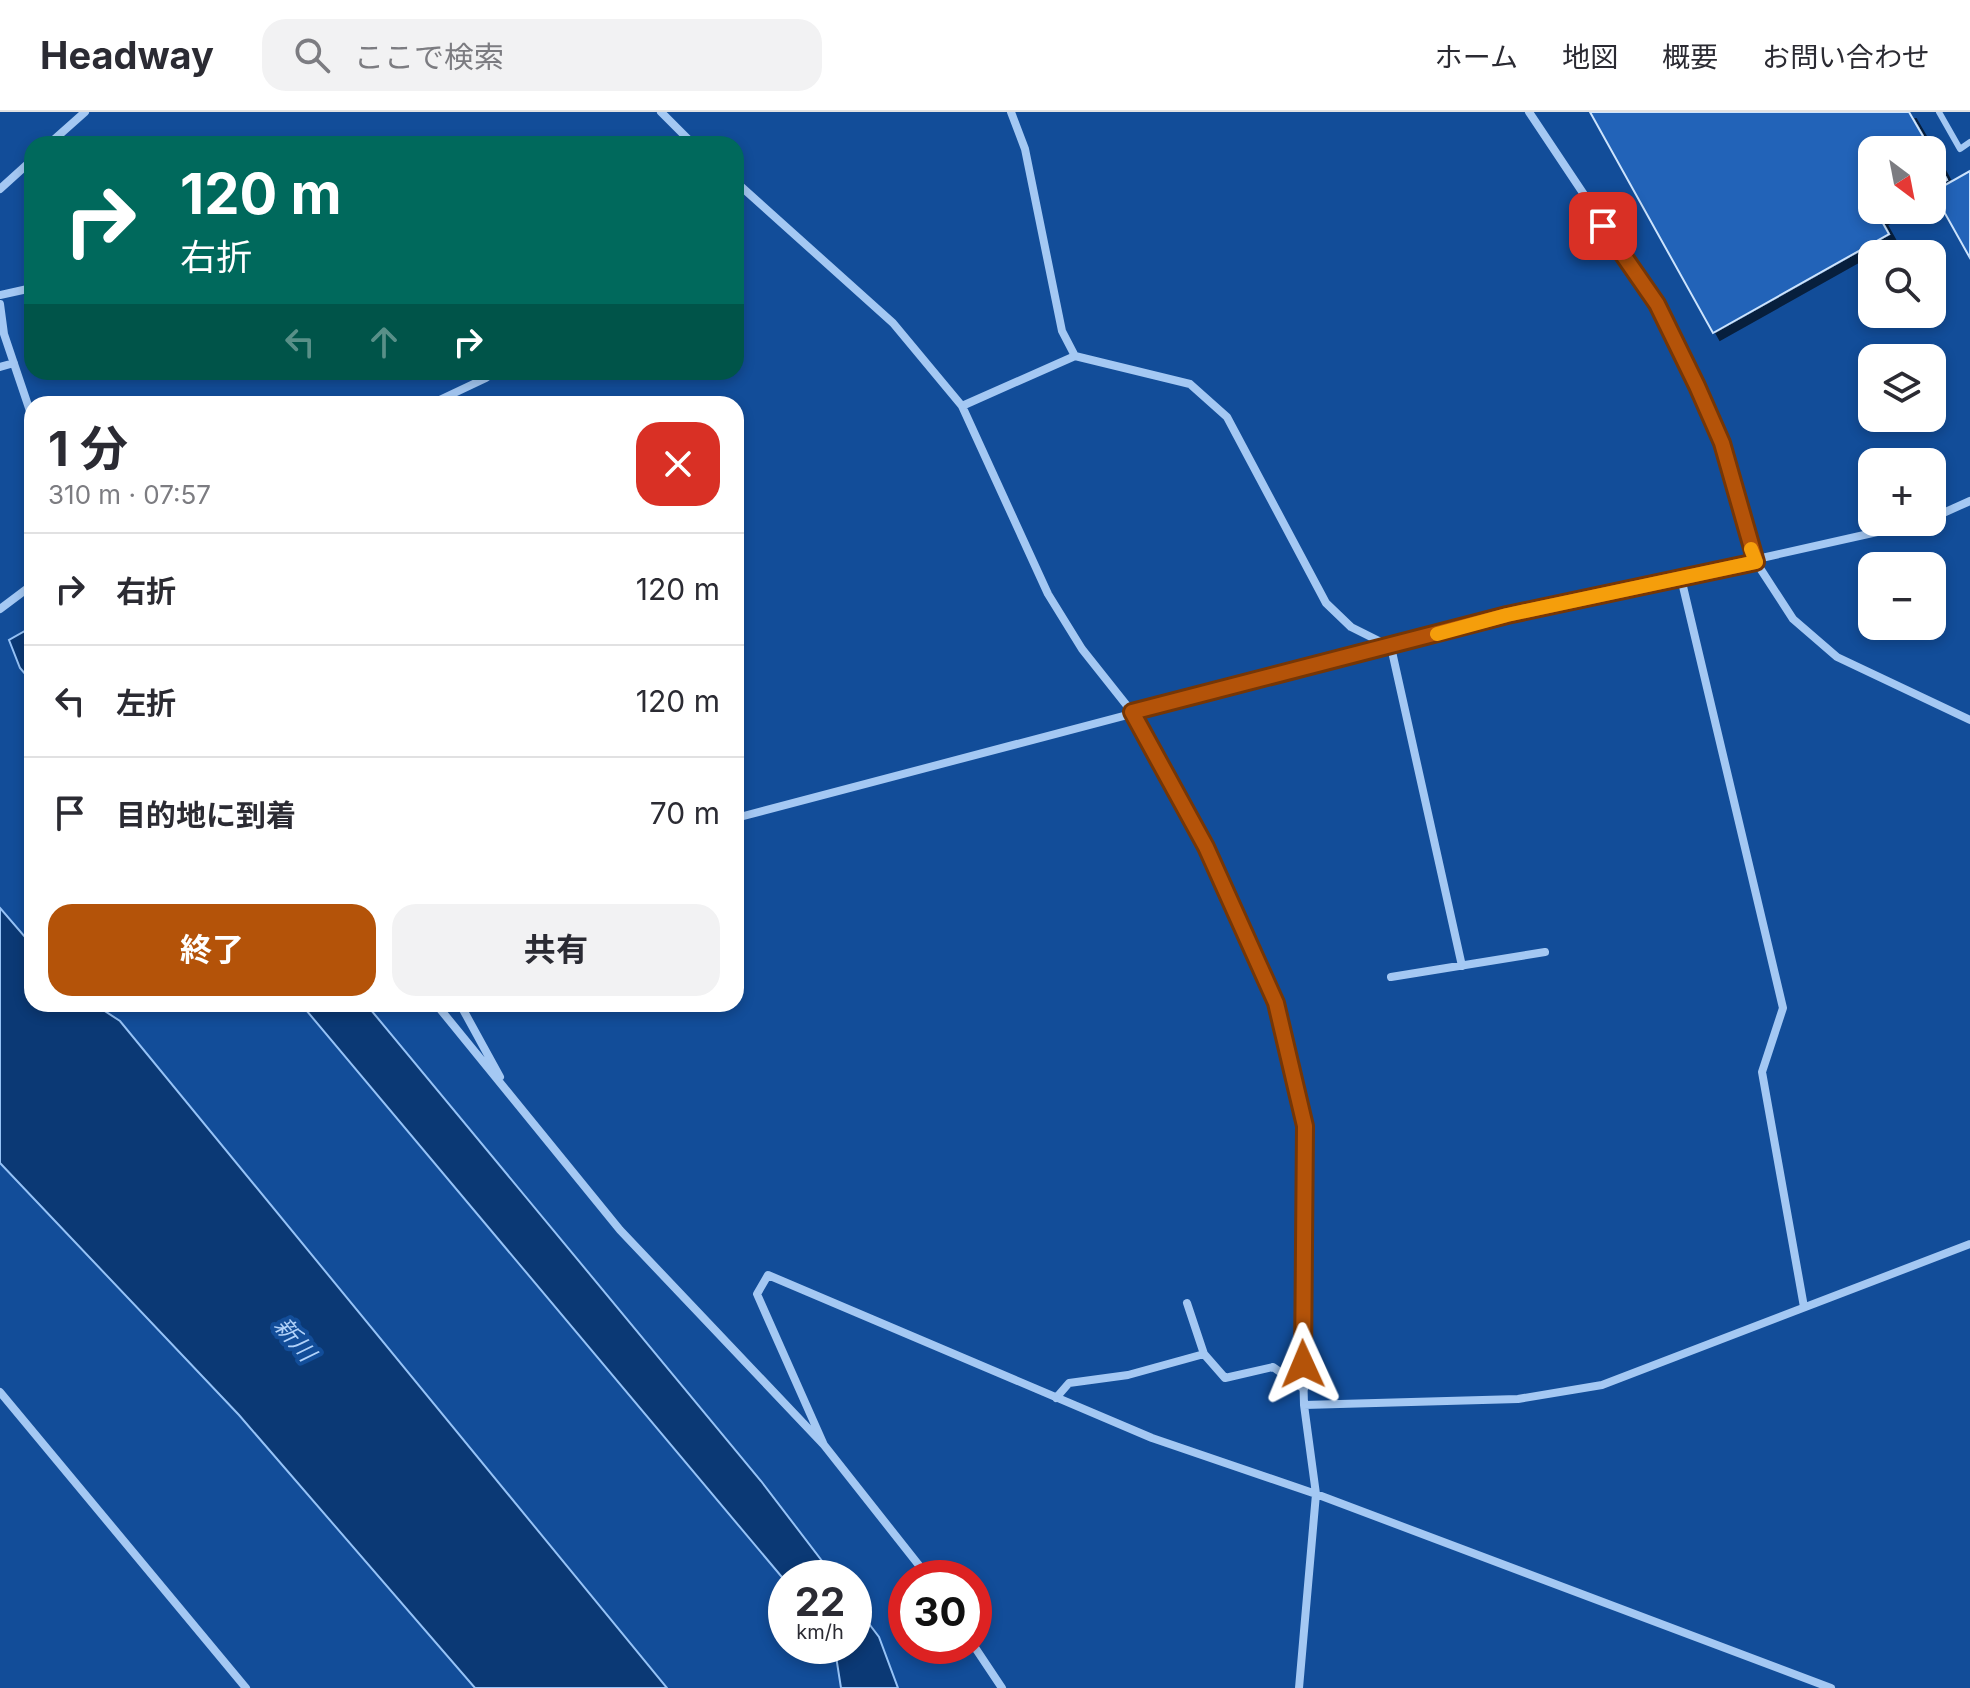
<!DOCTYPE html>
<html lang="ja">
<head>
<meta charset="utf-8">
<style>
	:root { --surface:#fff; --page:#f2f2f3; --text:#2b2b33; --muted:#7c7c81; --line:#e1e1e2; --accent:#b45309 }
	body { margin:0; font-family:Inter,"Noto Sans JP",sans-serif; background:var(--page); color:var(--text); height:100vh; display:flex; flex-direction:column; font-size:30px; white-space:nowrap }
	* { box-sizing:border-box; margin:0 }
	p { font-size:26px; color:var(--muted) }
	.icon { flex:none; width:44px; height:44px; fill:none; stroke:currentColor; stroke-width:2; stroke-linecap:round; stroke-linejoin:round }
	.map { position:relative; flex:1; overflow:hidden }
	.panel { position:absolute; left:24px; top:284px; width:720px; height:616px; display:flex; flex-direction:column; background:var(--surface); border-radius:24px; box-shadow:0 4px 12px #0003 }
	.panel>* { flex:none }
	.banner { position:absolute; left:24px; top:24px; width:720px; height:244px; border-radius:24px; box-shadow:0 4px 12px #0003; background:#00695c; color:#fff; overflow:hidden }
	.needle { width:52px; rotate:148deg }
	.buttons { position:absolute; left:1858px; top:24px; display:grid; gap:16px }
	.buttons a { display:grid; place-items:center; width:88px; height:88px; border-radius:16px; background:var(--surface); box-shadow:0 4px 12px #0003; font-size:40px }
	.speed { position:absolute; left:768px; top:1448px; display:flex; gap:16px; font-size:40px; font-weight:700; text-align:center }
	.speed>* { display:grid; place-content:center; width:104px; height:104px; border-radius:50%; background:var(--surface); box-shadow:0 4px 12px #0003; line-height:1 }
	.speed small { font-size:20px; font-weight:400 }
	.speed .limit { border:12px solid #d22; background:#fff; color:#111 }
	.pin { position:absolute; display:grid; place-items:center; width:68px; height:68px; color:#fff; margin:-34px; border-radius:16px; box-shadow:0 4px 12px #0006 }
	.me { position:absolute; width:88px; margin:-44px; rotate:359deg; stroke-linejoin:round; filter:drop-shadow(0 0 6px #0008) }
	.turn { display:flex; align-items:center; gap:28px; height:168px; padding:0 24px; font-size:36px }
	.turn .icon { width:104px; height:104px; stroke-width:2.5 }
	.turn b { display:block; font-size:56px; line-height:68px }
	.lanes { display:flex; align-items:center; height:76px; padding:0 24px; background:#0003; justify-content:center; gap:40px; direction:ltr }
	.lanes .off { opacity:.35 }
	.round { display:grid; place-items:center; flex:none; width:84px; height:84px; border-radius:24px; background:var(--page) }
	.overview { display:flex; align-items:center; justify-content:space-between; height:136px; padding:0 24px }
	h1 { font-size:48px; font-weight:700; line-height:60px }
	.action { display:flex; gap:16px; margin-top:auto; padding:16px 24px }
	.action a { flex:1; height:92px; border-radius:24px; background:var(--accent); color:#fff; font-size:32px; font-weight:700; line-height:92px; text-align:center }
	.action a+a { background:var(--page); color:var(--text) }
	ul { padding:0; list-style:none }
	li { display:flex; align-items:center; gap:24px; height:112px; padding:0 24px; border-top:2px solid var(--line) }
	li div { flex:1 }
	li b { display:block; font-size:30px }
	li em { font-style:normal }
	header { display:flex; align-items:center; gap:48px; box-sizing:border-box; height:112px; padding:0 40px; background:var(--surface); border-bottom:2px solid var(--line) }
	header strong { font-size:38px }
	nav { display:flex; gap:44px; margin-inline-start:auto; font-size:28px }
	.search { width:560px; height:72px; background:var(--page); display:flex; align-items:center; gap:20px; box-sizing:border-box; padding:0 28px; border-radius:24px; color:var(--muted); font-size:30px }
	.map>svg:first-child { display:block }
	.water { fill:#0b3975; stroke:#96c3f7; stroke-width:2 }
	.building { fill:#2064b8; stroke:#cce3fd; stroke-width:2; filter:url(#shadow) }
	.lines { fill:none; stroke-linecap:round; stroke-linejoin:round }
	.service { stroke:#a4c8f3; stroke-width:6 }
	.minor { stroke:#a4c8f3; stroke-width:8 }
	.route-casing { stroke:#753606; stroke-width:20 }
	.route { stroke:#b45309; stroke-width:14 }
	.slow { stroke:#f59e0b; stroke-width:14 }
	.labels { text-anchor:middle; dominant-baseline:central; stroke-width:8; stroke-linejoin:round; paint-order:stroke }
	.water-label { font-size:24px; font-style:italic; fill:#b1d2fa; stroke:#124d99 }
</style>
</head>
<body>
<header>
<strong>Headway</strong>
<div class="search"><svg class="icon" aria-label="search" viewBox="0 0 24 24"><circle cx="10" cy="10" r="6"/><path d="M15 15l6 6"/></svg>ここで検索</div>
<nav><a>ホーム</a><a>地図</a><a>概要</a><a>お問い合わせ</a></nav>
</header>
<div class="map">
<svg width="1970" height="1576" viewBox="0 0 1970 1576">
	<defs>
		<filter id="shadow"><feDropShadow dx="7" dy="7" stdDeviation="0" flood-color="#0009"/></filter>
	</defs>
	<rect width="100%" height="100%" fill="#124d99"/>
	<path class="water" d="M32 515V570L20 556 9 528Z
		M0 796 32 833V892H94L120 909 667 1576H475L239 1303 0 1051Z
		M301 892H366L761 1369 835 1466H786V1470Z
		M854 1492 879 1525 898 1576H841L836 1544 831 1534H854Z"/>
	<path class="building" d="M1590 0H1909L1931 38H1872V98H1894L1880 106 1889 122 1713 221Z
		M1932 40 1947 68 1932 77Z
		M1970 59V146L1933 80Z"/>
	<g class="lines">
		<path class="service" d="M1939 0 1960 37 1970 30"/>
		<path class="minor" d="M661 0 693 32
			M1011 0 1025 37 1062 219 1075 244 1190 272 1227 305 1326 491 1351 515 1391 535 1462 854
			M1529 0 1657 192 1722 331 1756 450 1793 507 1837 545 1970 608
			M49 32 85 0
			M736 70 893 211 962 294 1075 244
			M0 77 32 48
			M0 183 32 176
			M0 192 4 222 32 305
			M0 255 14 251
			M431 292 486 266
			M962 294 1048 482 1082 537 1132 600 1206 735 1276 891 1305 1014 1301 1177 1304 1293
			M1932 406 1970 389
			M1681 466 1783 896 1762 960 1804 1195
			M0 497 32 473
			M736 706 1507 503 1922 410
			M1391 865 1545 840
			M436 892 620 1118 824 1333 929 1466
			M460 892 500 965
			M1187 1191 1204 1242 1225 1266 1273 1255 1304 1277
			M0 1280 246 1576
			M1056 1286 1069 1271 1128 1263 1204 1242
			M824 1333 757 1182 768 1163 1152 1326 1316 1382 1304 1293 1518 1287 1602 1273 1970 1132
			M974 1534 1002 1576
			M1299 1576 1316 1382 1831 1576"/>
	</g>
	<g class="lines">
		<defs>
			<path id="route" d="M1303 1252 1305 1014 1276 891 1206 735 1132 600 1507 503 1756 450 1722 331 1697 274 1657 192 1603 114"/>
		</defs>
		<use href="#route" class="route-casing"/>
		<use href="#route" class="route"/>
		<path class="slow" d="M1437 522 1507 503 1756 450 1751 437"/>
	</g>
	<g class="labels">
		<g class="water-label">
			<text transform="translate(295 1227) rotate(50)">新川</text>
		</g>
	</g>
</svg>
<div class="buttons">
<a><svg class="needle" viewBox="-14 -14 28 28"><path d="M0-13l5 13h-10z" fill="#e53935"/><path d="M0 13l5-13h-10z" fill="#7c7c81"/></svg></a>
<a><svg class="icon" aria-label="search" viewBox="0 0 24 24"><circle cx="10" cy="10" r="6"/><path d="M15 15l6 6"/></svg></a>
<a><svg class="icon" aria-label="layers" viewBox="0 0 24 24"><path d="M12 4l9 5-9 5-9-5zM3 14l9 5 9-5"/></svg></a>
<a>+</a>
<a>−</a>
</div>
<div class="speed"><div>22<small>km/h</small></div><div class="limit">30</div></div>
<div class="pin" style="left:1603px;top:114px;background:#d93025"><svg class="icon" aria-label="arrive" viewBox="0 0 24 24"><path d="M6 21V4h12l-3 4 3 4H6"/></svg></div>
<svg class="me" style="left:1303px;top:1252px" viewBox="-20 -20 40 40"><path d="M0-17L14 15 0 8-14 15z" fill="#b45309" stroke="#fff" stroke-width="4"/></svg>
<div class="banner">
<div class="turn"><svg class="icon" aria-label="right" viewBox="0 0 24 24"><path d="M7 20v-9h11M14 6l5 5-5 5"/></svg><div><b>120 m</b>右折</div></div>
<div class="lanes"><svg class="icon off" aria-label="left" viewBox="0 0 24 24"><path d="M17 20v-9H6M10 6l-5 5 5 5"/></svg><svg class="icon off" aria-label="ahead" viewBox="0 0 24 24"><path d="M12 20V5M6 11l6-6 6 6"/></svg><svg class="icon" aria-label="right" viewBox="0 0 24 24"><path d="M7 20v-9h11M14 6l5 5-5 5"/></svg></div>
</div>
<section class="panel">
<div class="overview"><div><h1>1 分</h1><p>310 m · 07:57</p></div><a class="round" style="background:#d93025;color:#fff"><svg class="icon" aria-label="close" viewBox="0 0 24 24"><path d="M6 6l12 12M18 6L6 18"/></svg></a></div>
<ul>
<li><svg class="icon" aria-label="right" viewBox="0 0 24 24"><path d="M7 20v-9h11M14 6l5 5-5 5"/></svg><div><b>右折</b></div><em>120 m</em></li>
<li><svg class="icon" aria-label="left" viewBox="0 0 24 24"><path d="M17 20v-9H6M10 6l-5 5 5 5"/></svg><div><b>左折</b></div><em>120 m</em></li>
<li><svg class="icon" aria-label="arrive" viewBox="0 0 24 24"><path d="M6 21V4h12l-3 4 3 4H6"/></svg><div><b>目的地に到着</b></div><em>70 m</em></li>
</ul>
<div class="action"><a>終了</a><a>共有</a></div>
</section>
</div>
</body>
</html>
